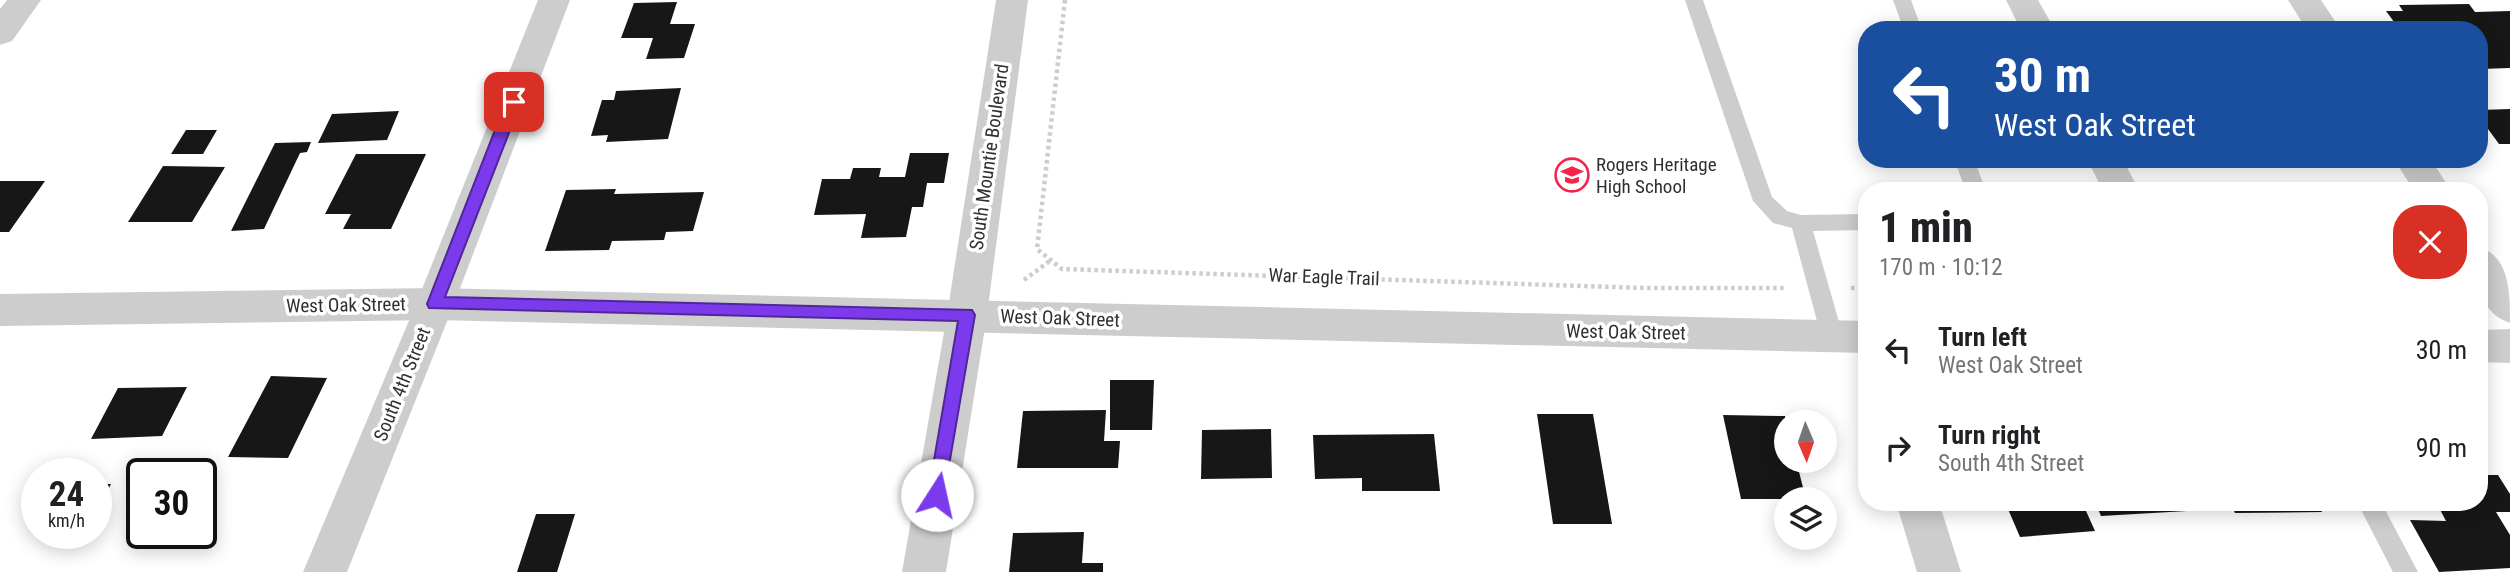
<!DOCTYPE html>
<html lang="en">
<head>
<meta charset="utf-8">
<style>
	:root { --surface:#fff; --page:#f6f6f6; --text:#202124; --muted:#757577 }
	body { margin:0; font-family:"Roboto Condensed",sans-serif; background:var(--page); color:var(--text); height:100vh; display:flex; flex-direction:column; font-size:26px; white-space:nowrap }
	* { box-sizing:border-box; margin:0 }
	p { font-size:23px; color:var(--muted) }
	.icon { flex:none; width:38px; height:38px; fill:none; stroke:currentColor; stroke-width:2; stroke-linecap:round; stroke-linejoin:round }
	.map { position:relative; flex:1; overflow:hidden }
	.panel { position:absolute; left:1858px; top:182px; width:630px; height:329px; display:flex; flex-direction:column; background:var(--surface); border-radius:28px; box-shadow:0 4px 18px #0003 }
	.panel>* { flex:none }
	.top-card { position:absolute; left:1858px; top:21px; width:630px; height:147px; border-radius:28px; box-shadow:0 4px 18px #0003; background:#1a4fa0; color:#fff; overflow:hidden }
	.needle { width:46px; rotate:178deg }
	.buttons { position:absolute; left:1774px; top:410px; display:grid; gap:14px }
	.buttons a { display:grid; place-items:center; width:63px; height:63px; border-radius:50%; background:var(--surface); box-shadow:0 4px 18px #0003; font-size:35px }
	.speed { position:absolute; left:21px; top:458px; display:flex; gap:14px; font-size:35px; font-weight:700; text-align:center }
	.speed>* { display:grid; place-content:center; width:91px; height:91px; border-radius:50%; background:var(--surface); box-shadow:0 4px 18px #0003; line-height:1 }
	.speed small { font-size:18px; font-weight:400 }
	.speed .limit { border:4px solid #111; border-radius:10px; background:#fff; color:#111 }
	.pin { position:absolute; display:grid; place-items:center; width:60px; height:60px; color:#fff; margin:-30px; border-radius:14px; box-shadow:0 4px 10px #0006 }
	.me { position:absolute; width:77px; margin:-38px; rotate:10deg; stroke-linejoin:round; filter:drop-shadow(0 0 5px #0008) }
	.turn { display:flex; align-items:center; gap:24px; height:147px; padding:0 21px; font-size:32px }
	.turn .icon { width:91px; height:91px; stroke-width:2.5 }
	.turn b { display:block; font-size:49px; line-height:60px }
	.round { display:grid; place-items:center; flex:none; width:74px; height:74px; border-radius:28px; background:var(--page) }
	.overview { display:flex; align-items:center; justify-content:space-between; height:119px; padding:0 21px }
	h1 { font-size:42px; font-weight:800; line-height:52px }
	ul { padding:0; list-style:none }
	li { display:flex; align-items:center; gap:21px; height:98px; padding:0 21px }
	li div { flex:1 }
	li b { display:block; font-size:26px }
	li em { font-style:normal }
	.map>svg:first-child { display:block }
	.building { fill:#171717 }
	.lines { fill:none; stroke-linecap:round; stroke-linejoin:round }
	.path { stroke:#cdcdcd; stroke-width:4.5; stroke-dasharray:3.5 3.5; stroke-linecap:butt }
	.service { fill:#cdcdcd; fill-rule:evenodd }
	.minor { fill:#cdcdcd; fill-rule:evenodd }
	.tertiary { fill:#cdcdcd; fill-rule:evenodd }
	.route { fill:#7c3aed; stroke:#51269a; stroke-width:2 }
	.labels { text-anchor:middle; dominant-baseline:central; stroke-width:7; stroke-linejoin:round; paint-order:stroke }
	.street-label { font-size:19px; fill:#303030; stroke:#fff }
	.poi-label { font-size:19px; fill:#303030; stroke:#fff; text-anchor:start }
</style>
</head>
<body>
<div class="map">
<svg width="2510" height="572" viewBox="0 0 2510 572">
	<rect width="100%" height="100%" fill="#fff"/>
	<path class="building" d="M677 2 670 24H695L684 58 646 59 653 38H621L634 3Z
		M2469 4 2475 12 2510 11V68L2480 69V30H2400L2386 11H2403L2399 5Z
		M681 88 668 139 606 142 608 135 591 136 602 100H614L616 91Z
		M2510 109V144H2499L2480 118V110Z
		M399 111 387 140 318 143 332 114Z
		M186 130H217L203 154H171Z
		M311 142 307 152 300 153 264 229 231 231 275 143Z
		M910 153H949L944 183H927L923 207H912L906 237 861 238 866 214 814 215 822 179H850L853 168H881L879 177H905Z
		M356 154H426L391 229H343L351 214H325Z
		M163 166 225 167 192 222H128Z
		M0 181H45L9 232H0Z
		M616 189 614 194 704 192 693 231 666 232 664 240 612 241 609 250 545 251 566 190Z
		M271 376 327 378 288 458 228 457Z
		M1110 380H1154L1152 430H1110Z
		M187 387 162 436 91 439 118 388Z
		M1106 410 1104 441H1120L1118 468H1017L1023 411Z
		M1537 414H1593L1612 524H1553Z
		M1723 415 1785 416 1787 460H1796L1806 499H1741Z
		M1271 429 1272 478 1201 479 1202 430Z
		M1434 434 1440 491H1362V478L1315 479 1313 435Z
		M2480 475H2498L2510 494V512H2496L2510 535V568L2439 572 2410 520 2446 521 2436 502H2480Z
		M96 484H111L96 514Z
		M2005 502H2082L2095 531 2020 537Z
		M2095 502H2183L2187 511 2101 516Z
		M2230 502H2317L2322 512 2235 513Z
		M536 514H575L557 572H517Z
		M1084 532 1082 563H1103V572H1009L1013 533Z"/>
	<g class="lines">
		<path class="path" d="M1065 0 1037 249 1062 269 1644 288H1787
			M1024 280 1051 260
			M1851 288H1867"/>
		<path class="service" d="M1685 0H1703L1772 197 1787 211 1801 215 1867 214V230L1813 231 1843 336 1840 342 1832 345 1824 342 1821 336 1792 228 1773 223 1753 201Z
			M1893 0H1911L1922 30H1904Z
			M1954 159H1974L1986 191H1966Z
			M2357 502H2381L2418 572H2393Z"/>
		<path class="minor" d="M7 0H41L12 41 0 45V9Z
			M538 0H570L454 304 347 572H303L416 304Z
			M996 0H1028L987 315 946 572H902L947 315Z
			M2006 0H2038L2055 30H2021Z
			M2288 0H2321L2341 30H2307Z
			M2087 159H2123L2139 191H2103Z
			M2394 159H2431L2451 191H2414Z
			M2480 247C2510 258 2510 293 2510 323 2475 311 2479 277 2480 247Z
			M1896 502H1939L1961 572H1917Z"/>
		<path class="tertiary" d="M435 288 1867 321V353L435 320 0 326V294Z
			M2510 329V363L2480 362V330Z"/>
	</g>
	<path class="route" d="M514 97 521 102 445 297 972 310 975 315 943 500 937 503 931 500 928 495 958 321 429 308 427 304 506 102Z"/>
	<defs>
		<symbol id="school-ring" viewBox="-11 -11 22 22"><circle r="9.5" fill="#fff" stroke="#f52347" stroke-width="1.5"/><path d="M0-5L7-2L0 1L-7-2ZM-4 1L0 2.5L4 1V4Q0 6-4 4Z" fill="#f52347"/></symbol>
	</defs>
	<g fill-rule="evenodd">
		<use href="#school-ring" x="1553" y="156" width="38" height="38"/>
	</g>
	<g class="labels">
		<g class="street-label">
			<text transform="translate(989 157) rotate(-82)">South Mountie Boulevard</text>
			<text transform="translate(1324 277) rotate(2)">War Eagle Trail</text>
			<text transform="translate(346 305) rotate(-1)">West Oak Street</text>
			<text transform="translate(1060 318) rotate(2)">West Oak Street</text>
			<text transform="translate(1626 332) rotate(1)">West Oak Street</text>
			<text transform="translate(402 384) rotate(-68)">South 4th Street</text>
		</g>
		<g class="poi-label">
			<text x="1596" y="164">Rogers Heritage<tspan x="1596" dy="22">High School</tspan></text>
		</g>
	</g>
</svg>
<div class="buttons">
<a><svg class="needle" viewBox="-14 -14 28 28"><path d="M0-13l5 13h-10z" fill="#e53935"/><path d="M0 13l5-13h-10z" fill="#757577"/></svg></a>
<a><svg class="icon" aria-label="layers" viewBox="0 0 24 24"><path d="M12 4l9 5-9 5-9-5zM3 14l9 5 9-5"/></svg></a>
</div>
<div class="speed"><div>24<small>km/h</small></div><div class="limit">30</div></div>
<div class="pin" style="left:514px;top:102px;background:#d93025"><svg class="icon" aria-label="arrive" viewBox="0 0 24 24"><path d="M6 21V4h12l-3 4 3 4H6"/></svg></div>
<svg class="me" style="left:937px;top:495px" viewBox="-20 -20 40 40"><circle r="19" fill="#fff"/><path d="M0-13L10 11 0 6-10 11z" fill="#7c3aed"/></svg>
<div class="top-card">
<div class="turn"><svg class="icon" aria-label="left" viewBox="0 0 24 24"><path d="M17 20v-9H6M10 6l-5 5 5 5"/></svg><div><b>30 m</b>West Oak Street</div></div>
</div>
<section class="panel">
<div class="overview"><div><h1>1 min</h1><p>170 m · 10:12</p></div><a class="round" style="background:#d93025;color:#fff"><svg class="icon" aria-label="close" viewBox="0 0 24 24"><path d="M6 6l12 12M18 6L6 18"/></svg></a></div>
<ul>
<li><svg class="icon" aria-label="left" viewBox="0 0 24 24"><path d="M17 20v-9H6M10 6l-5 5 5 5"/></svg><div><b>Turn left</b><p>West Oak Street</p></div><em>30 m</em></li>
<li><svg class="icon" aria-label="right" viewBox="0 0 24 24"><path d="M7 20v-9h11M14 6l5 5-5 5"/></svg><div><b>Turn right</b><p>South 4th Street</p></div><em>90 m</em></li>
</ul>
</section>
</div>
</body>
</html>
